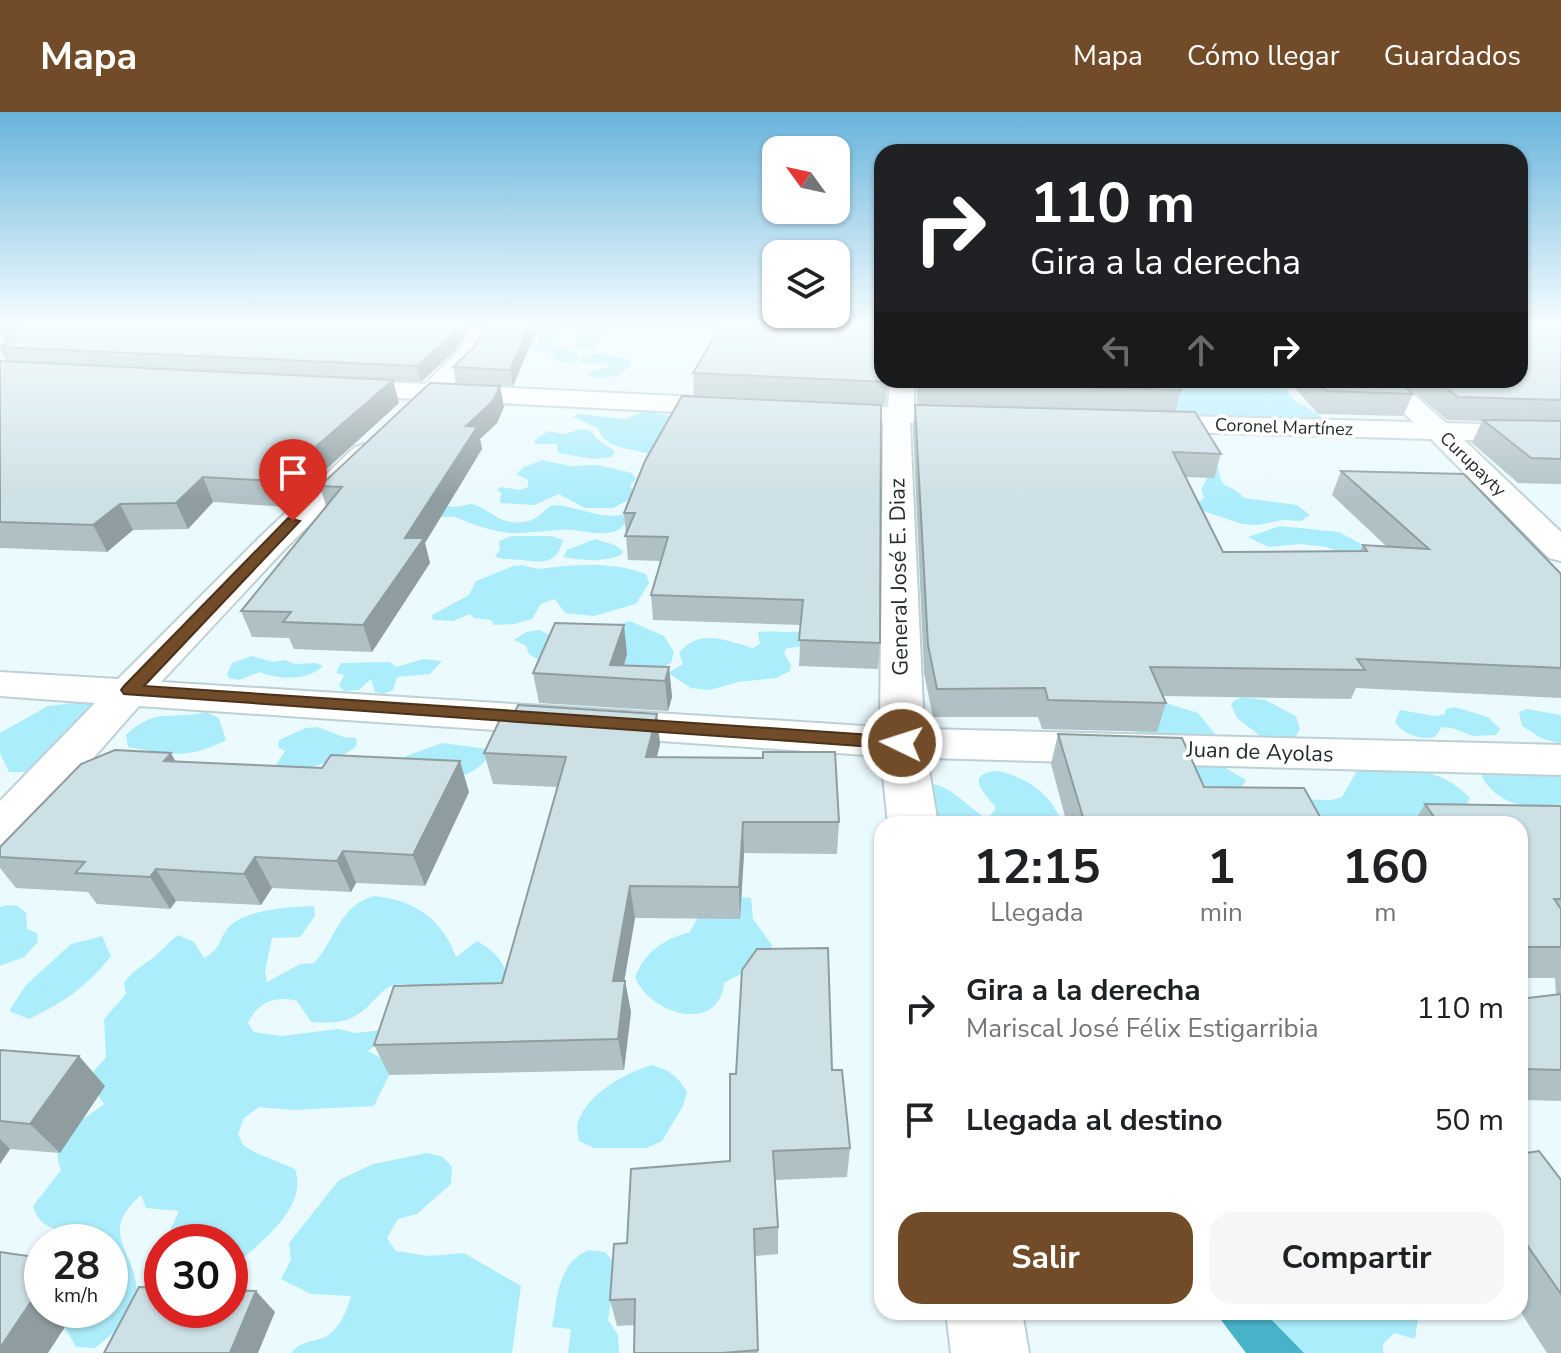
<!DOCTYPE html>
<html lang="es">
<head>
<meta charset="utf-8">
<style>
	:root { --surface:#fff; --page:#f6f6f6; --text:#202124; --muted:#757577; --accent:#724c28 }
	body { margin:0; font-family:"Nunito Sans",sans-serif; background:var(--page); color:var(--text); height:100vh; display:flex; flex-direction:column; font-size:30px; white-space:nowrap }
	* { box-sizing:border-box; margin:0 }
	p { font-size:26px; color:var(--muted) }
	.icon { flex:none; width:44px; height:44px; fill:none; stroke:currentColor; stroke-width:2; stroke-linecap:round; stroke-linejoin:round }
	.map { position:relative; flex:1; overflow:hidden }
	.details { position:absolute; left:874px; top:704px; width:654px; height:504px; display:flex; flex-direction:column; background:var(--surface); border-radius:24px; box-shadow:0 2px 6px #0004 }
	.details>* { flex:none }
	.banner { position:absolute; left:874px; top:32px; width:654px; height:244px; border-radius:24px; box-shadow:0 2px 6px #0004; background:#202124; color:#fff; overflow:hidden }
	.needle { width:52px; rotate:303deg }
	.fabs { position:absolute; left:762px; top:24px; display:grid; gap:16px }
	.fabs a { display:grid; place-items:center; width:88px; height:88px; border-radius:16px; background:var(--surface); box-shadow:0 2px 6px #0004; font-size:40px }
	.speed { position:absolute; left:24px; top:1112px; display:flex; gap:16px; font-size:40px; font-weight:700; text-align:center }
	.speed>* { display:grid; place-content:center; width:104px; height:104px; border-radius:50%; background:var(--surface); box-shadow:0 2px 6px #0004; line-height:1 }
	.speed small { font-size:20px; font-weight:400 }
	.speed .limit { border:12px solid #d22; background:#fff; color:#111 }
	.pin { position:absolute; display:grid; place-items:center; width:68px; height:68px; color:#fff; margin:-82px -34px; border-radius:50% 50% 50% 0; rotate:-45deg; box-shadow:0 0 8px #0007 }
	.pin .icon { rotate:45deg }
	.me { position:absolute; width:88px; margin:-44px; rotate:274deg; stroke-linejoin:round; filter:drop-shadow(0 0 6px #0008) }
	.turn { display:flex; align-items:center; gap:28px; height:168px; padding:0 24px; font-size:36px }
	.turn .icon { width:104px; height:104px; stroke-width:2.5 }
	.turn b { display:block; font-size:56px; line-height:68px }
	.lanes { display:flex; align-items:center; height:76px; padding:0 24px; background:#0003; justify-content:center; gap:40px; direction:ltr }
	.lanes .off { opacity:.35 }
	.eta { display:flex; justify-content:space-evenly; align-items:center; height:136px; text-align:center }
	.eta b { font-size:48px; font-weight:700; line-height:56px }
	.action { display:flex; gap:16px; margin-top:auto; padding:16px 24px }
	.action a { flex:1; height:92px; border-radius:24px; background:var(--accent); color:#fff; font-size:32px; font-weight:700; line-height:92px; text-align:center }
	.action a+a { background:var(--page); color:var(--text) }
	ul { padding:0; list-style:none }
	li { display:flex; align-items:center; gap:24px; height:112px; padding:0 24px }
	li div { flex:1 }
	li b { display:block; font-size:30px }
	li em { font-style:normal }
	header { display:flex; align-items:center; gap:48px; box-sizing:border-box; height:112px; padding:0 40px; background:var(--accent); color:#fff }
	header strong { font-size:38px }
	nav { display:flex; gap:44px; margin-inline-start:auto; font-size:28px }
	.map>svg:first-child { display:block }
	.green { fill:#acedfc }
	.water { fill:#47b3c9 }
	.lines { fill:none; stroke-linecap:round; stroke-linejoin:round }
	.street-casing { stroke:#bdd0d4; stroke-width:4 }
	.street { fill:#fff; fill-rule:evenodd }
	.wall { fill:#b0c1c5 }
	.shaded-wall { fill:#909da0 }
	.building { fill:#cde0e5; stroke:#909da0; stroke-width:2 }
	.route { fill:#724c28; stroke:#4a311a; stroke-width:2 }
	.labels { text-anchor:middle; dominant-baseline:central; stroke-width:7; stroke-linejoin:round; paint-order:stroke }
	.far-street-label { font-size:18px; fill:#252c2e; stroke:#fff }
	.street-label { font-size:22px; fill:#252c2e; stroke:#fff }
</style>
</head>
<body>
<header>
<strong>Mapa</strong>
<nav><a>Mapa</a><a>Cómo llegar</a><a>Guardados</a></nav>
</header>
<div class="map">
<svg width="1561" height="1241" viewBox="0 0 1561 1241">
	<rect width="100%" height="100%" fill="#ebfafe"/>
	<path class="green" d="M552 215 559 225 554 233 579 243 575 251 557 250 552 243 534 236 540 229 535 219Z
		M570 215H636L596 227 599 231 595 237 575 236 581 229 566 226 576 224 565 219Z
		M599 241 630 248 632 253 617 264 592 266 587 261 612 254 606 251H580L583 243Z
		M1160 268H1279L1294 288 1318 302 1324 309C1273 308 1216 311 1167 295Z
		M647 299 673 305 654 344C636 335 605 340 598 316L573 305 578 302 624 307Z
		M581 317 592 320C598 331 606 332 615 339L612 345 593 347 558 341 557 332H535L534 329 548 319 565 322Z
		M542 348 570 354 598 353 632 361 636 367 630 374 638 383 613 396H585L559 382 534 393 500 391 501 381 497 378 501 375 520 378 528 375V368L516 362 524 355Z
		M1214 352 1218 355C1222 382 1228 368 1244 386L1297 393 1310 403 1301 409 1283 408 1258 413 1242 412 1182 392 1183 389H1201L1204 385 1201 378Z
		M471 392C486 395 496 408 511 410 539 414 545 393 555 393 577 394 604 410 630 401 622 430 594 420 573 418 552 417 531 422 510 421 492 419 473 413 458 406 450 403 441 406 433 405L439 393 455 395Z
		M1280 414 1339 420 1372 438 1338 440 1327 435 1301 432 1268 435 1248 425Z
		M512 424H551L563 428C557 452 544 451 522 448 512 447 504 448 495 445L500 437 499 429Z
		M595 427 615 433 623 439 621 443C601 451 583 448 563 445L567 438Z
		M523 453C543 460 546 455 565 454 592 452 621 452 646 462L649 471 636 492 594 504 565 501 555 487 541 492 532 507 514 512 494 513 491 508 474 506 470 502 453 509 433 508 432 503 469 483 476 469 513 454Z
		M630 509 664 524 674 540 671 551 653 559 564 551 535 546 529 542 526 534 514 528 526 520 540 518C553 528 584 525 599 521 610 518 619 511 630 509Z
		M810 517 817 533 787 536 784 541 791 553 790 559 776 566 738 570 710 578 691 576 668 561 683 552 679 541C699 515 728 529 753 536L760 532 758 520C777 518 792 523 810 517Z
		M251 544 273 550 284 548 296 552 316 551 323 554C308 569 278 568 260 560L239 568 229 566 227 562 232 551Z
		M424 547 442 549 430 562 397 565 393 578 384 582 375 580 371 567 359 578 344 579 339 574 344 563 336 561 341 551 390 550 396 555Z
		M1243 585 1265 588 1296 604 1300 617 1293 629 1271 630 1260 624 1237 606 1231 593 1235 588Z
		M91 589 103 595 31 660H9L0 641V621L48 594Z
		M1166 591 1198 601 1220 628 1139 623 1135 617Z
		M1454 595 1488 605 1500 617 1496 623 1473 624 1452 616 1442 615 1435 625C1420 628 1404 623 1395 610L1400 598 1435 604 1445 602 1446 597Z
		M1527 597 1561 603V632L1541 626 1522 614 1519 600Z
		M206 600 219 606 226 628C189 648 168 642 128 635L126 623C156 595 171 608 206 600Z
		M317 615 344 625 356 626 357 633C345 647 293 662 275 664L276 653 285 639 278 635 279 628 306 616Z
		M442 631 488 637V645C463 678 435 661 402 652L406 644Z
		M1177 644 1219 652 1246 668 1242 675 1249 712H1197Z
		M1561 650V692C1532 699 1498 694 1482 665L1485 654Z
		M1359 655C1400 657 1440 653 1470 686L1458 708 1422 712 1409 709 1408 712H1283L1293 687 1331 688 1342 685Z
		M998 659C1027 666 1049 680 1061 708L1059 712H903L925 671C953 672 965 695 988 707L996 696C985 681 962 662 998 659Z
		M375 784C415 788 443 808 456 845L477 829C496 840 502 847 509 868L503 880 421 877C383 860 381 890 355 904 342 912 325 911 311 910L297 889C275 883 257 891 248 911L254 920 281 924 338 917 356 921 399 916 368 939 394 953 374 994 292 998 259 995 244 1006 238 1022 243 1033 254 1040 295 1057C309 1098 256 1133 230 1158V1130H165L179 1099 146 1096 141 1083C92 1126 145 1143 135 1189 131 1210 110 1223 95 1236L76 1235 59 1205V1198H110V1130H74L75 1127C56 1111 42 1122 33 1094L61 1058C47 1023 79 1012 104 992L92 975 94 959 106 945 104 907 126 882 124 871C132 859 142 854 154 845 163 838 169 829 178 823L194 830 204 846C222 836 217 831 227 817 242 797 291 795 314 794L315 804 300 825 272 826 265 860 267 870 300 852 314 851C336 827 340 792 375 784Z
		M739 785 751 786 753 807 772 833C766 858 743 859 724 871 719 923 649 902 635 865 646 838 663 828 690 820L703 796Z
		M6 793 18 794 26 801 27 817 37 821 38 830 24 845 0 854V795Z
		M102 824 111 844C88 874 63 891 29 907L9 899 26 873 71 832Z
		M652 953C669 958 678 964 687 980L683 994 662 1029 647 1036H594L579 1029C578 1023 576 1015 578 1010 587 982 626 960 652 953Z
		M427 1041 443 1045 452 1055 451 1072 417 1102 398 1107 387 1126 396 1139 429 1144 464 1141 521 1174 512 1241H291C301 1228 313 1231 327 1224 340 1216 347 1198 351 1184L311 1182 281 1167 291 1148 289 1131 339 1068 373 1052Z
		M588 1138 605 1140 617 1154 608 1208 618 1223 619 1241H568L571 1217 552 1215C558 1184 557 1153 588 1138Z
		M1258 1200H1419L1415 1227 1394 1221 1383 1232V1241H1297Z"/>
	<path class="water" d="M1215 1200H1264L1304 1241H1246Z"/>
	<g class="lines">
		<defs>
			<path id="street" d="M473 215H495L475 249 452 273 737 287 746 289 750 295 746 301 737 303 438 288 427 292 416 287 334 283 325 280 321 275 325 270 334 267 425 272 458 240Z
				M890 268H914V296L973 298 982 300 986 306 982 312 973 314 910 311 924 617 1561 633V663L927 646 938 712H888L881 644 139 594 17 733 0 738V689L95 591 0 584V560L118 567 259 426 355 335 365 332 375 335 379 341 375 347 282 440 161 570 880 615 883 310 821 308 812 306 808 300 812 294 821 292 888 295Z
				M1370 268H1397L1446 311 1561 314V330L1464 328 1561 420V449L1549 446 1431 327 1141 319 1131 317 1127 311 1131 305 1141 303 1413 310Z
				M946 1200H1022L1029 1241H951Z"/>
		</defs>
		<use href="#street" class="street-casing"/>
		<use href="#street" class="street"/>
	</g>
	<path class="wall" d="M27 215H470L456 238 421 270 393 269 399 291 285 395 213 390 188 417 133 418 107 440 0 436V249H6L0 238V234L7 230 4 225Z
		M538 215 513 274 456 271 453 255 474 235Z
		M1561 215V372L1518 371 1472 331 1482 309 1447 308 1400 268H1520Z
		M693 261 882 268H888L885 293 694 283Z
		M917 268H1175L1181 278 1175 300 1221 342 1214 366 1185 365 1223 440 1360 439 1363 433 1386 434 1332 383 1341 359 1561 462V586L1356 576 1351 587 1163 584 1166 591 1157 620 1042 617 1038 605H933L924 561 913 315 915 293H917Z
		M1288 268H1398L1413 282 1403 304 1318 302Z
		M881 293 880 531 878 557 799 554 801 513 653 508 651 483 661 449 628 448 624 401Z
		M504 295 497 311 480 327 482 337 425 431 430 451 372 540 294 537 289 526 252 525 241 499 326 394 320 374Z
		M627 542 624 554 669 555 672 585 668 599 539 591 533 561Z
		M657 602 660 632 657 645 839 710 837 742 744 741 740 807 635 806 624 869H625L631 900 624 958 389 963 374 933 502 871 557 675 493 672 484 641Z
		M1058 622 1204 675 1324 712H1067L1051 652Z
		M176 649 469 680 425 774 356 771 351 780 272 776 261 793 176 789 170 797 97 792 88 780 16 776 0 756V735Z
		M1425 692 1561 694V989L1520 988V887L1556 883 1555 866H1520V712H1413Z
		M0 938 105 974 60 1041 10 1037 0 1052Z
		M832 958 850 1036 847 1065 775 1068 778 1115V1142L755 1144 758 1241H634L635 1213 617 1214 610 1188 627 1131 730 1049 736 962Z
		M1520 1042 1561 1068V1241H1547L1520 1199Z"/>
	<path class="shaded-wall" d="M0 215H18L0 223Z
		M457 215H470L456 238 421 270 417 254Z
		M529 215H538L513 274 510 258Z
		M393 268 399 291 285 395 276 369Z
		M500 274 504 295 497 311 480 327 482 337 425 431 430 451 372 540 363 513 405 426 466 314Z
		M203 365 213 390 188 417 176 391Z
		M120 392 133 418 107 440 93 413Z
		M624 513 627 542 620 566 610 553Z
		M669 555 672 585 668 599 665 569Z
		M657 602 660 632 649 676 646 645Z
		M171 641 188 672 164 649Z
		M460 649 469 680 425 774 413 743Z
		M743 710 744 741 740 807 739 775Z
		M343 739 356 771 351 780 337 749Z
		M255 745 272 776 261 793 244 762Z
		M156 757 176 789 170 797 150 765Z
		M630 774 635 806 619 900 613 869Z
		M625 869 631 900 624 958 618 927Z
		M79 944 105 974 60 1041 30 1012Z
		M0 1027 10 1037 0 1052Z
		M42 1173V1198H76L48 1241H0V1236Z
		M256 1179 275 1200 258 1241H230Z"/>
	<path class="building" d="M27 215H457L452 223 417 254 0 235 19 225H4Z
		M487 215H529L510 258 453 255 474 235Z
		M720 215H882V268H887V270L693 261Z
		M1520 215H1561V288L1458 285 1436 268H1520Z
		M0 249 393 268 276 369 203 365 176 391 120 392 93 413 0 410Z
		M919 268H1175L1181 278 919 271Z
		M1316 268H1398L1413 282 1327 279Z
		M430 271 500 274 493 289 466 314 477 315 405 426H424L363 513 283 510 291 500 241 499 342 375 320 374Z
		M682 284 881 293 880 531 799 528 803 488 651 483 668 425 625 424 635 401H624L645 349Z
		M915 293 1195 300 1221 342 1173 340 1223 440 1367 439 1363 433 1429 437 1341 359 1464 362 1561 462V556L1357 547 1365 558 1150 555 1166 591 1048 588 1045 576 937 577 928 533Z
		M1483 308 1561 309V347L1531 346Z
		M555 511 624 513 610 553 669 555 665 569 533 561Z
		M518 593 657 602 646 645 763 646V640H835L839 710H743L739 775 630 774 613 869H625L618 927 374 933 394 874 502 871 566 645 484 641 503 601 514 602Z
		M1058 622 1182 626 1204 675 1304 676 1324 712H1085Z
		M115 638 171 641 164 649 322 656 331 643 460 649 413 743 343 739 337 749 255 745 244 762 156 757 150 765 75 761 85 750 0 745V735L81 652Z
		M1425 692 1561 694V787H1554L1561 797V835H1520V712H1439Z
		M828 836 832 958H842L850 1036 773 1039 778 1115 754 1117 758 1238 722 1241H634L635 1187 610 1188 614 1132 627 1131 631 1057 730 1049V962H736L742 858 757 837Z
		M1561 882V958L1520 957V887Z
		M0 938 79 944 30 1012 0 1009Z
		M1539 1039 1561 1068V1182L1520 1123V1042Z
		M0 1140 42 1146V1173L0 1236Z
		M139 1175 162 1176V1198H230V1178L256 1179 230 1241H104Z"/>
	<linearGradient id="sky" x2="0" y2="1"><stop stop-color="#67b4dc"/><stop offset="0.55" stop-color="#f6fdff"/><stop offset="1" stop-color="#f6fdff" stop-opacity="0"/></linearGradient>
	<rect width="1561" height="388" fill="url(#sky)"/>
	<path class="route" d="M288 406 300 409 144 574 902 625 911 631 902 637 124 582 121 578 124 574Z"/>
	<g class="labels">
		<g class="far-street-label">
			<text transform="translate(1284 315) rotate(2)">Coronel Martínez</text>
			<text transform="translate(1473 352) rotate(44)">Curupayty</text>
		</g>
		<g class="street-label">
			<text transform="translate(899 465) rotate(-91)">General José E. Diaz</text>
			<text transform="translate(1260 640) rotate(2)">Juan de Ayolas</text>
		</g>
	</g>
</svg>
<div class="fabs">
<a><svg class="needle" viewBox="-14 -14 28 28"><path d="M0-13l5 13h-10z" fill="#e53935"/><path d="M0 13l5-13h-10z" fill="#757577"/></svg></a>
<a><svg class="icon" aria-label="layers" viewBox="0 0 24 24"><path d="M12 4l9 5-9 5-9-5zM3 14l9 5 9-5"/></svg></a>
</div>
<div class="speed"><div>28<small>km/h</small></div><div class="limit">30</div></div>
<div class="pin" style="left:293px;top:409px;background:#d93025"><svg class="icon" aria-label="arrive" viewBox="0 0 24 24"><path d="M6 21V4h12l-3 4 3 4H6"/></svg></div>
<svg class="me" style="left:902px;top:631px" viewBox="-20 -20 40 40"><circle r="17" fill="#724c28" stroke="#fff" stroke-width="3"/><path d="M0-11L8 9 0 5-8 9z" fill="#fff"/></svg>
<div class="banner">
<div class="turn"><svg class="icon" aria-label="right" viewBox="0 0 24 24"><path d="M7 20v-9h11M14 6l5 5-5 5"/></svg><div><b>110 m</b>Gira a la derecha</div></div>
<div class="lanes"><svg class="icon off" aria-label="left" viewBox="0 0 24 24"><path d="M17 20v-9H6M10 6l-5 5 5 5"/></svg><svg class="icon off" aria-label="ahead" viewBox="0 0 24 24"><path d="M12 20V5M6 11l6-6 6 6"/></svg><svg class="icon" aria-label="right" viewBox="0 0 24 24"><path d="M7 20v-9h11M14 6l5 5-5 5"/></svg></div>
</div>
<section class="details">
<div class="eta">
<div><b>12:15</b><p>Llegada</p></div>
<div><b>1</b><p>min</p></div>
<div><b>160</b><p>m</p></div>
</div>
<ul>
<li><svg class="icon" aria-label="right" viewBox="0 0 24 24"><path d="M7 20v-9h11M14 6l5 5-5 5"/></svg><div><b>Gira a la derecha</b><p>Mariscal José Félix Estigarribia</p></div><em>110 m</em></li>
<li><svg class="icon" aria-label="arrive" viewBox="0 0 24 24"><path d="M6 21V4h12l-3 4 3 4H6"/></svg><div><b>Llegada al destino</b></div><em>50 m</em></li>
</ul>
<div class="action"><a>Salir</a><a>Compartir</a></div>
</section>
</div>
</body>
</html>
